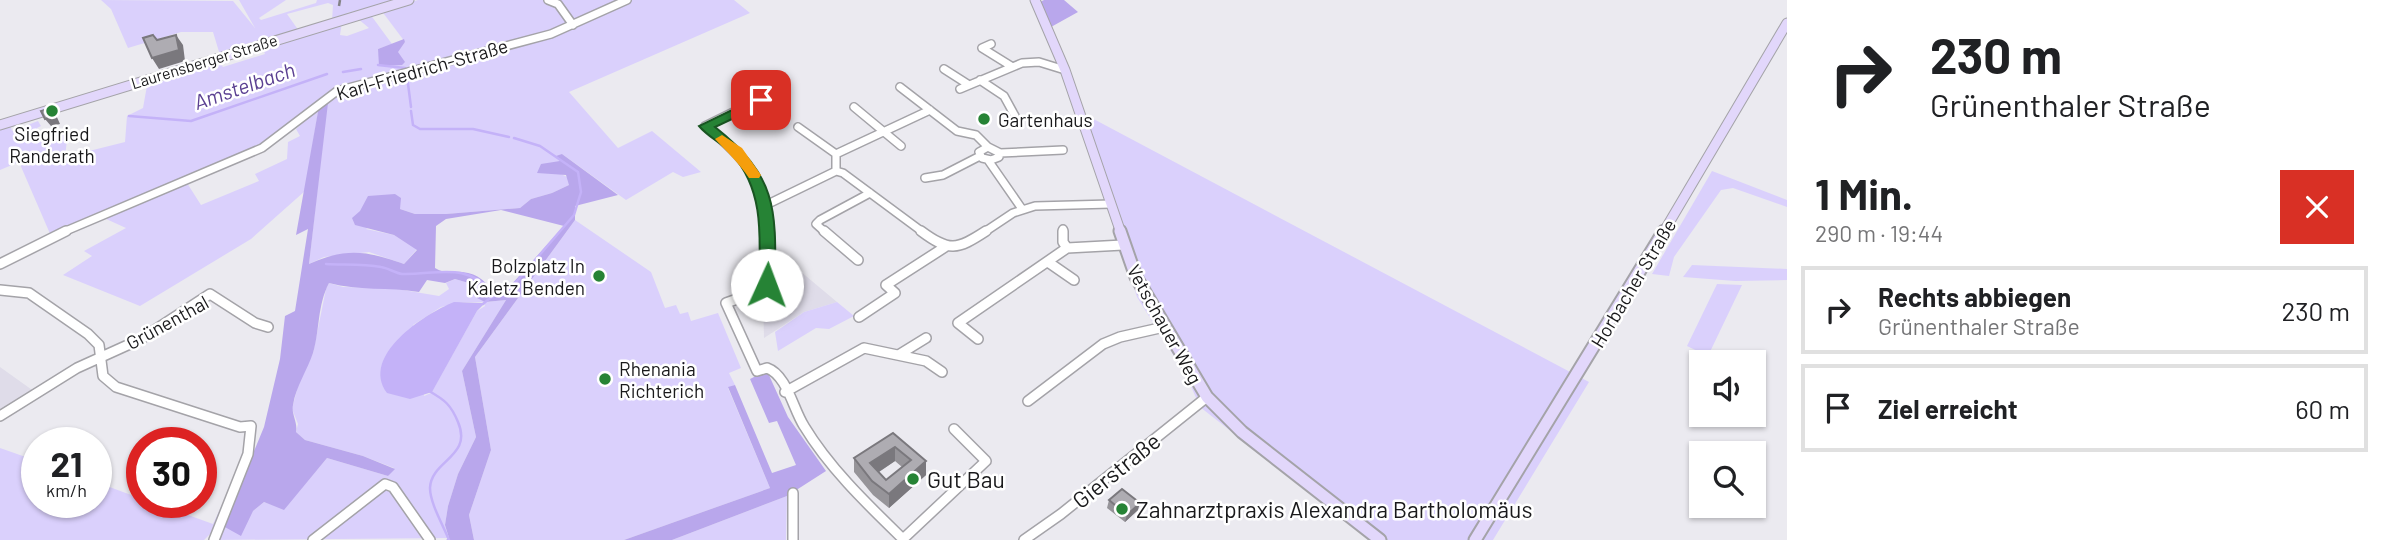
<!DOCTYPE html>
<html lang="de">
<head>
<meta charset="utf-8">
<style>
	:root { --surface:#fff; --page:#f6f6f6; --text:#202124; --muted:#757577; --line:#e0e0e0 }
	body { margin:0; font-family:Barlow,sans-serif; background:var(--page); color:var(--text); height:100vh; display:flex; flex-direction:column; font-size:26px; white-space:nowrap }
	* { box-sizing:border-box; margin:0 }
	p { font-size:23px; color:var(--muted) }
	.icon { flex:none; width:38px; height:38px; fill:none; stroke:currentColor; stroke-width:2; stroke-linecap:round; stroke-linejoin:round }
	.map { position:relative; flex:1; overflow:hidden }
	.panel { display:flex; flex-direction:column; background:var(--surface); width:595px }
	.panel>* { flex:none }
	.guide { background:#fff; color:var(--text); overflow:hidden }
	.buttons { position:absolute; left:1689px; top:350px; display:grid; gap:14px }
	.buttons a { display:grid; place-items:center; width:77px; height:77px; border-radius:0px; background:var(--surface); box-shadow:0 2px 5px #0004; font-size:35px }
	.speed { position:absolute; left:21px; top:427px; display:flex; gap:14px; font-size:35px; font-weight:700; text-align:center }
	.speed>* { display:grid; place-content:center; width:91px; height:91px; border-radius:50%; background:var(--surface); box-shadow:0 2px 5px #0004; line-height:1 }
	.speed small { font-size:18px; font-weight:400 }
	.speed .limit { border:10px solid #d22; background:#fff; color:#111 }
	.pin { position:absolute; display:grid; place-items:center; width:60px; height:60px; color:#fff; margin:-30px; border-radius:14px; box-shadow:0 4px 10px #0006 }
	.me { position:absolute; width:77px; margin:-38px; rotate:2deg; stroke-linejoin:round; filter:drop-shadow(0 0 5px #0008) }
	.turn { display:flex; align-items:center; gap:24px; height:147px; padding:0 28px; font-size:32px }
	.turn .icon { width:91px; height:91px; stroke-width:2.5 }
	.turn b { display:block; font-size:49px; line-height:60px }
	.round { display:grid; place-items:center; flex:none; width:74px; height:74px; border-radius:0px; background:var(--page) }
	.summary { display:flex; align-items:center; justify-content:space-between; height:119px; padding:0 28px }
	h1 { font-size:42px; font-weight:700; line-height:52px }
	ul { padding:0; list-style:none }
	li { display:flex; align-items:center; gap:21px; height:88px; margin:0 14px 10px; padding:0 14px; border:4px solid var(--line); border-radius:0px }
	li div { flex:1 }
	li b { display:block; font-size:26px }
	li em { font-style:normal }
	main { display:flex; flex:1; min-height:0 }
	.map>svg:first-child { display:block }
	.built { fill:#dfdce9 }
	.green { fill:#dad0fc; fill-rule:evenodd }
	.forest { fill:#b9a7ec; fill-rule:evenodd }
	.water { fill:#c4b2f8 }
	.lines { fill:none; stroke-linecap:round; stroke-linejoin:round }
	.stream { stroke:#c4b2f8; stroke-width:2.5 }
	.street-far1-casing { stroke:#a4a3a8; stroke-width:10 }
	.street-casing { stroke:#a4a3a8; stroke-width:12 }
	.secondary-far1-casing { stroke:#a4a3a8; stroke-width:11 }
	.secondary-casing { stroke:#a4a3a8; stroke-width:15 }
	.street-far1 { stroke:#fff; stroke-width:7 }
	.street { stroke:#fff; stroke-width:9 }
	.secondary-far1 { stroke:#e2d7fb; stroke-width:9 }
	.secondary { stroke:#e2d7fb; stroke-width:11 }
	.rail { stroke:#838286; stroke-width:2.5; stroke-dasharray:11 6; stroke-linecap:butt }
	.wall { fill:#969499; fill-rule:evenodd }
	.shaded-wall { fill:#7a787d }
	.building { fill:#aeacb2; stroke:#7a787d; stroke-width:2; fill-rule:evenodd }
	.route { fill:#268335; stroke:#195522; stroke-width:2 }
	.slow { fill:#f59e0b }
	.poi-dot { fill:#268335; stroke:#fff; stroke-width:2.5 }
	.labels { text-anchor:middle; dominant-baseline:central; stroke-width:5; stroke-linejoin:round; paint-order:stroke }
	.far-street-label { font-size:16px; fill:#19191b; stroke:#fff }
	.street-label { font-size:19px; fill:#19191b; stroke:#fff }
	.poi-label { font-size:19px; fill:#19191b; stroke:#fff; text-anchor:start }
	.water-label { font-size:21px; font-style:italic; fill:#5b4092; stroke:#fff }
	.near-street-label { font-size:23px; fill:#19191b; stroke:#fff }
	.near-poi-label { font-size:23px; fill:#19191b; stroke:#fff; text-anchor:start }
</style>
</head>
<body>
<main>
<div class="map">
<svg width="1787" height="540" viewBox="0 0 1787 540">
	<rect width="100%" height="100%" fill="#ebeaf0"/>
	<path class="built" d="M776 251 837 302 804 312 764 338 763 296 774 293Z
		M0 367 35 392 0 415Z"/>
	<path class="green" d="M101 0 233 1 255 28 239 0H286L259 18 261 20 316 3 317 0H404L347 13 346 17 332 21 333 5 328 3 287 14 299 31 220 55 213 32H181L128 48 111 9Z
		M418 0H734L750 13 569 92 618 148 652 131 701 172 683 177 673 172 626 200 562 154 561 174 569 178V185L552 193 531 199 520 208 446 214H415L400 209 366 229 394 235 417 249 404 264 369 252 324 257 309 264 327 104 319 106 305 191 251 239 140 306 63 275 92 256 84 251 126 228 104 218 187 183 201 205 259 181 255 174 287 159 288 142 300 136 296 129 336 92 318 101 279 136 51 236 19 162 0 170V127L10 124 12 131 38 121 41 126 37 128 42 137 68 131 65 157 125 142 127 116 143 108 148 80 217 59 223 67 265 54 262 46 342 22 340 35 347 36 369 28 357 18 370 14 392 44 378 49 380 60 397 52 405 42 381 10Z
		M1076 115H1086L1589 382 1493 540H1370L1200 407 1187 377 1137 297Z
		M1712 171 1787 200V207L1733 188 1721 190 1674 257 1669 276 1652 274Z
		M575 220 651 272 665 308 676 305 680 314 688 312 691 321 718 313 741 368 729 373 735 385 728 388 770 488 624 540H474L469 515 491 450 475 357Z
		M1692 265 1787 269V280L1735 281 1683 277Z
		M455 279 479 286 485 302 506 300 462 371 476 437 458 474 448 506 445 525 449 538 211 540 210 534 204 540H0V448L37 461V502H96V482L142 499V502H152L213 524 229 490 253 511 264 502 284 509 327 458 388 476 394 468 363 456 305 440 296 432 298 424 292 409 300 378 313 353 326 289 329 283 343 287 391 288 439 296 449 289 446 283ZM463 302H484L485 306 477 311 431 393 424 396 413 325 441 307Z
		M1717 284 1742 285 1708 356 1687 346Z
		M837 302 854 316 829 329 816 328 778 351 775 332 804 312Z
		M787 496 786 540H672Z"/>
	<path class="forest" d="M1044 0H1064L1078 12 1051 27 1040 2Z
		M404 39 405 42 398 52 405 62 402 65 379 66 378 49Z
		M328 103 309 264C347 247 367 251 404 264L417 250 394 235 355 225 352 218 360 211 368 196 395 194 401 198 400 209 415 214H446L520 208 531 199 552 193 569 185 566 175 537 173 541 164 560 161 556 156 562 154 618 195 575 206V220L475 357 491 450 469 515 474 540H446L449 538 445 525 448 506 458 474 476 437 462 371 506 300 485 302 477 298 479 286 455 279 445 283 427 280 419 292C389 287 358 291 329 283 317 306 320 330 313 353 307 371 296 386 293 405 291 414 298 422 296 432L305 440 363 456 395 469 388 476 327 458 284 510 264 502 253 511 241 536 223 526 264 427 280 359 285 316 295 311 308 229 296 235 319 106ZM501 210 564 226 511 285 495 292C484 282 480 274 462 272 452 271 444 274 435 268L436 226 446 219Z
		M764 372 768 373 788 417 826 471 787 496 672 540H624L770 488 728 387 735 385 772 473 796 465 777 421 769 423 750 379Z"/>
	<path class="water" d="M454 302 485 303 477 311 432 392 410 399 387 393C360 356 424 314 454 302Z"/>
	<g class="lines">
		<path class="stream" d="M378 65 405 68 406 71
			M343 72 361 69
			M407 76 411 107
			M411 111 413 125 420 129H473L509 137
			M129 116 191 121 327 74
			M326 264C344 265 363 264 381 267 388 268 395 273 402 274 437 275 466 261 493 293
			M483 304C494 293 506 291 517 281L574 215 581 192 578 172 540 146 514 138
			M429 391C445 400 451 405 458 422 473 457 431 460 430 488 430 503 443 525 449 540"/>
		<defs>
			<path id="street-far1" d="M548 0 558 4 573 25
				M991 44 982 48 1011 66
				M944 69 969 85
				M980 80 1004 96 1015 116
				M900 87 957 131 976 135 988 147
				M960 89 1022 63 1039 62 1065 70
				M761 100 777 112
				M854 107 901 146
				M798 127 836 154V171
				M988 147 1000 153 999 157 991 160 982 158 979 152Z
				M1000 153 1063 150
				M836 154 930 110
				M988 160 1022 209
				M925 178 943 175 980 156
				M766 205 836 171 843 173 924 233
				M1063 229V233
				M61 233 262 148 337 91 551 34 627 0
				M768 233C766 181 743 157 705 126L772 93
				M826 233 816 224 820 220 870 193
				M983 233 1013 213 1035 206 1111 204"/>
			<path id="street" d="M768 231V270L765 289 726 303 757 371 767 368C787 375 793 409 804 426 830 469 868 505 904 540
				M824 231 858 260
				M921 231C949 252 957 250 986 231
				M1063 231V242L1067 248
				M1048 262 1074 280
				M0 264 66 231
				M0 290 29 293 88 334 99 345 103 376 116 387 240 427 251 426 248 454 214 540
				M859 317 895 293 886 285 945 247
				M978 339 958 323 1067 248 1123 245
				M900 354 926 338
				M785 392 864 348 926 361 942 372
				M1028 401 1103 344 1120 337 1164 327
				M0 416 77 368 141 339 210 294 255 323 268 327
				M793 493V540
				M903 539 986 461 954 429
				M313 540 385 484 393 487 430 540
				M1024 540 1061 514 1207 397"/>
			<path id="secondary-far1" d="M1035 0 1065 70 1121 233
				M0 125 409 0
				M1663 233 1787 23"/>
			<path id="secondary" d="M1120 231 1136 277 1207 397 1242 432 1380 540
				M1475 540 1664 231"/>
		</defs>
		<use href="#street-far1" class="street-far1-casing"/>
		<use href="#street" class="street-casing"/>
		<use href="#secondary-far1" class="secondary-far1-casing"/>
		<use href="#secondary" class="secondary-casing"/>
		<use href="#street-far1" class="street-far1"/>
		<use href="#street" class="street"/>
		<use href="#secondary-far1" class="secondary-far1"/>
		<use href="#secondary" class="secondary"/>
		<path class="rail" d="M339 6 340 0"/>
	</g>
	<path class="wall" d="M893 433 926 475 889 508 873 495 854 472V458ZM895 461 902 467 886 480 879 472Z
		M1109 500 1138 510 1125 522 1107 508Z"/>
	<path class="shaded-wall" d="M176 35 183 45 185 61 159 69 152 58Z
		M51 108 56 115 60 124 51 126 45 119Z
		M895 447V461L871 477 870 463Z
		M926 461V475L889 508V494Z
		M1140 503 1138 510 1125 522 1127 515Z"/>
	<path class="building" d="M153 35 157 40 176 35 179 50 152 58 143 38Z
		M51 108 55 116 45 119 41 111Z
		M893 433 926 461 889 494 872 481 854 458ZM895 447 911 460 886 480 870 463Z
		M1122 489 1140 503 1127 515 1109 500Z"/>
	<path class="route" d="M761 96 768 100 766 103 715 127C778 177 776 209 775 285L767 291 759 285C760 239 765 191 732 154 722 143 708 137 699 126Z"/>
	<path class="slow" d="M722 135 742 148 761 175 759 178H749C739 163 727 152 715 139Z"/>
	<g class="poi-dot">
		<circle cx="52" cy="111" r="7"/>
		<circle cx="984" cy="119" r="7"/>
		<circle cx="599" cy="276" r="7"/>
		<circle cx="605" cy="379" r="7"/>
		<circle cx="913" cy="479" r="7"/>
		<circle cx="1122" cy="509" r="7"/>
	</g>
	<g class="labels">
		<g class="far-street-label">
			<text transform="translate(204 61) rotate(-17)">Laurensberger Straße</text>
		</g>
		<g class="street-label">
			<text transform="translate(422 69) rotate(-16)">Karl-Friedrich-Straße</text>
			<text transform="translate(1633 283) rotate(-59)">Horbacher Straße</text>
			<text transform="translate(167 322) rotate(-29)">Grünenthal</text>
			<text transform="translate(1165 324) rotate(61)">Vetschauer Weg</text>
		</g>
		<g class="poi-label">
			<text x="998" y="119">Gartenhaus</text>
			<text x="52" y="133" text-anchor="middle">Siegfried<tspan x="52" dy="22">Randerath</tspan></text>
			<text x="585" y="265" text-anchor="end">Bolzplatz In<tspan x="585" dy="22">Kaletz Benden</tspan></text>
			<text x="619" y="368">Rhenania<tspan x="619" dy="22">Richterich</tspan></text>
		</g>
		<g class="water-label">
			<text transform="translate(244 85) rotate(-19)">Amstelbach</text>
		</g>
		<g class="near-street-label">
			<text transform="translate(1116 470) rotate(-39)">Gierstraße</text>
		</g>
		<g class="near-poi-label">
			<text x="927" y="479">Gut Bau</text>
			<text x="1136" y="509">Zahnarztpraxis Alexandra Bartholomäus</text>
		</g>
	</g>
</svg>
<div class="buttons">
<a><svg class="icon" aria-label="sound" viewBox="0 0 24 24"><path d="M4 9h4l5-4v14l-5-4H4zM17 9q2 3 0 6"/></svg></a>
<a><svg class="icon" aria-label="search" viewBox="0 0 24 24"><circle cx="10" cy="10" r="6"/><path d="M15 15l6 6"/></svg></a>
</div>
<div class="speed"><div>21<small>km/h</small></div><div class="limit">30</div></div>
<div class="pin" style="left:761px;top:100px;background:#d93025"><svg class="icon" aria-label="arrive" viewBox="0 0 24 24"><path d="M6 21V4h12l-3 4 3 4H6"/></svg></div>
<svg class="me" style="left:767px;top:285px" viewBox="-20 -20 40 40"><circle r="19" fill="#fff"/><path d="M0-13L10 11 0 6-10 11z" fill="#268335"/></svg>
</div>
<section class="panel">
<div class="guide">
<div class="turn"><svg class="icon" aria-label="right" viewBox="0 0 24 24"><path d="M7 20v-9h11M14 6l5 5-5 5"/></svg><div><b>230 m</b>Grünenthaler Straße</div></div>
</div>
<div class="summary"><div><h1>1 Min.</h1><p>290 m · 19:44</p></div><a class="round" style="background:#d93025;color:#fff"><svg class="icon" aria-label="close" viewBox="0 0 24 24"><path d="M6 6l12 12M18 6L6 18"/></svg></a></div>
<ul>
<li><svg class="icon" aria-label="right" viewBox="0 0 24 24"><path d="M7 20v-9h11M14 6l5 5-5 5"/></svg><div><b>Rechts abbiegen</b><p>Grünenthaler Straße</p></div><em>230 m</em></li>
<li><svg class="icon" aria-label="arrive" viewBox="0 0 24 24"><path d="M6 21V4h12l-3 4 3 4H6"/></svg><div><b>Ziel erreicht</b></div><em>60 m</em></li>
</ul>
</section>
</main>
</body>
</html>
